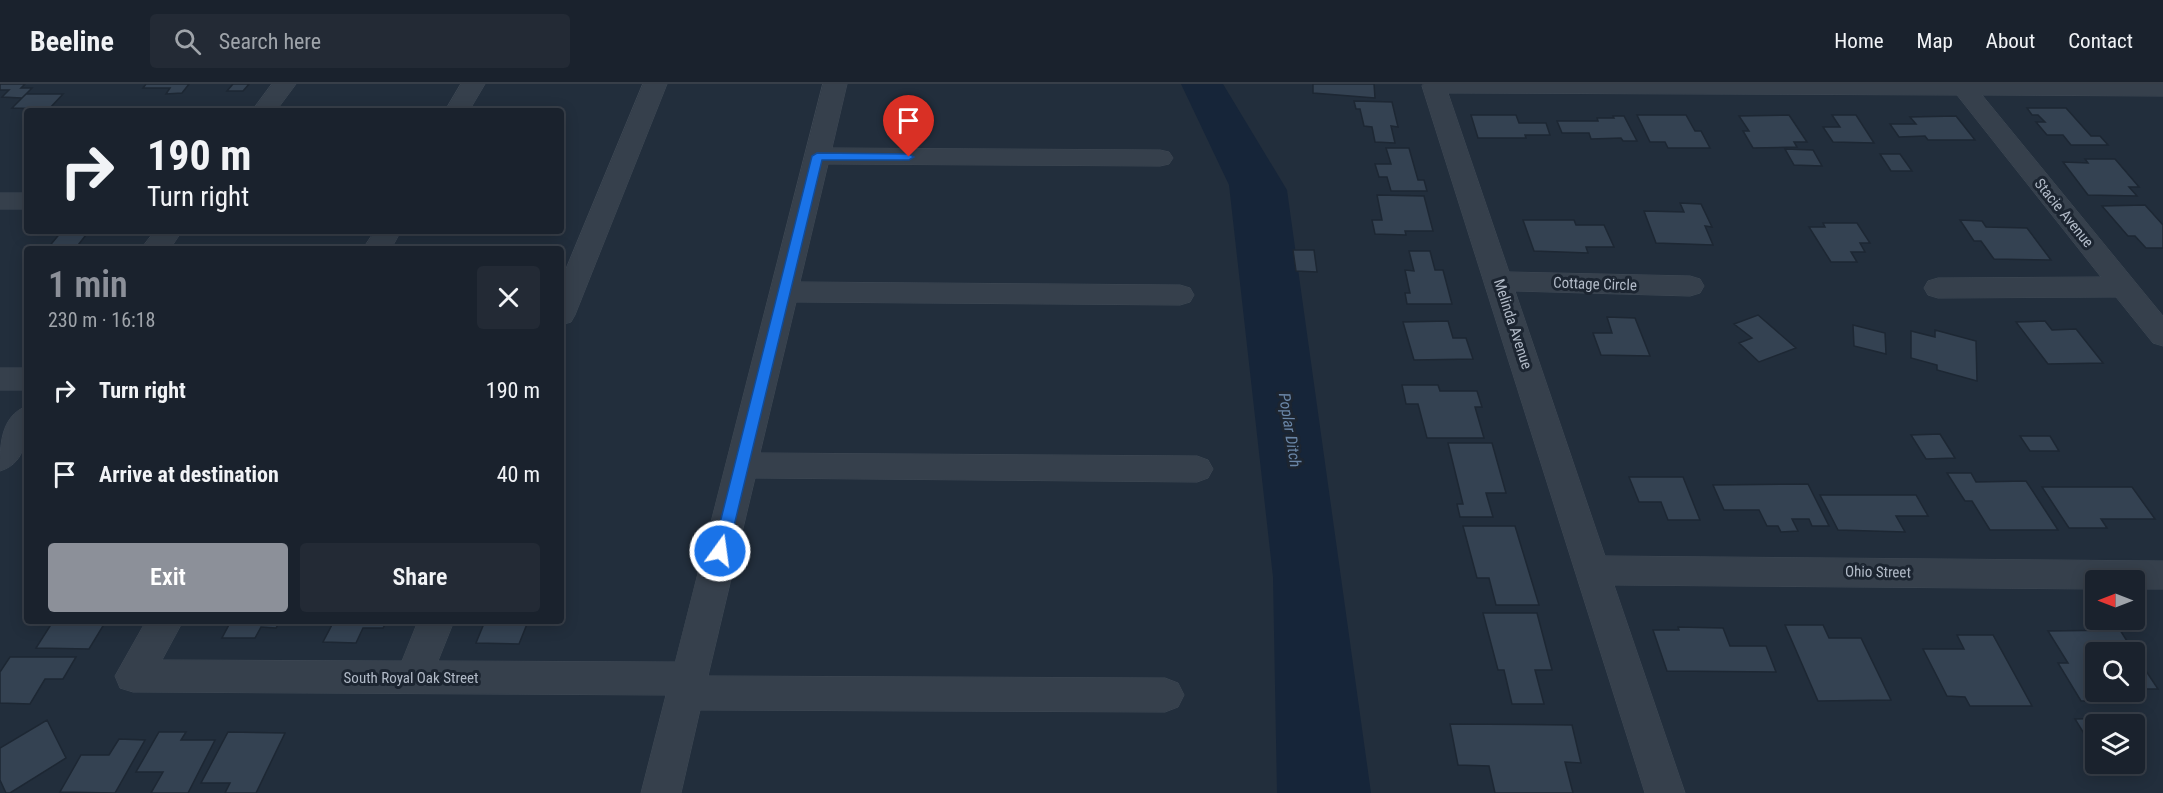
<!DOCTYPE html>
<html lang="en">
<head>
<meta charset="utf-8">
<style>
	:root { --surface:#1a222d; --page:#232a35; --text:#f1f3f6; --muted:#9fa4aa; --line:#383f49; --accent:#8c9099 }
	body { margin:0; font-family:"Roboto Condensed",sans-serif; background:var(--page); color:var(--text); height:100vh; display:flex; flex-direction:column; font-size:22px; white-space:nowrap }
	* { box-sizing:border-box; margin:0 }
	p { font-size:20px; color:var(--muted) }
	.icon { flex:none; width:33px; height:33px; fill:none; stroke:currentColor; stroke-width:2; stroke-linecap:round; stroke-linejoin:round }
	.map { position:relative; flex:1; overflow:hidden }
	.side { position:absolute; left:24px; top:162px; width:540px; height:378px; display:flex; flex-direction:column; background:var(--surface); border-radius:6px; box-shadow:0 3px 15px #0003,0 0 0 2px var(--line) }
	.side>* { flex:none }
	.guide { position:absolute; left:24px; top:24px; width:540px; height:126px; border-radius:6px; box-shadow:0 3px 15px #0003,0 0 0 2px var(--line); background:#1a222d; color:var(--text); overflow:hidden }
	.needle { width:39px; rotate:270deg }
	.fabs { position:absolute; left:2085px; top:486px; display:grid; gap:12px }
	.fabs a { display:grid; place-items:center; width:60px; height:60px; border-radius:6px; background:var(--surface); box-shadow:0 3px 15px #0003,0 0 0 2px var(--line); font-size:30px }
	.pin { position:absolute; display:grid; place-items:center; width:51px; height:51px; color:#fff; margin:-62px -26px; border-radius:50% 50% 50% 0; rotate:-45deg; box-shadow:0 0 6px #0007 }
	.pin .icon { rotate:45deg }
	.me { position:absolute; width:66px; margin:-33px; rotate:14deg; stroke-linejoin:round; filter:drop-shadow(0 0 4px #0008) }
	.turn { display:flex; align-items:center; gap:21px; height:126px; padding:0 24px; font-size:27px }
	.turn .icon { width:78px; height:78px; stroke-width:2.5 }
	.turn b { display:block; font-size:42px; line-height:51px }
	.round { display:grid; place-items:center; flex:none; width:63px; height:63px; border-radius:6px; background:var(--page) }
	.head { display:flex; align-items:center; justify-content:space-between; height:102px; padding:0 24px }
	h1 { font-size:36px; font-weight:600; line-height:45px; color:var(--accent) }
	.primary-button { display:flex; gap:12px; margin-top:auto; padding:12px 24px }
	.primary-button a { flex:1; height:69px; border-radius:6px; background:var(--accent); color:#fff; font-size:24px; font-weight:600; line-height:69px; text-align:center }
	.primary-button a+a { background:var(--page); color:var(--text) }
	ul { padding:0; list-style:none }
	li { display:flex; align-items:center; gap:18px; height:84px; padding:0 24px }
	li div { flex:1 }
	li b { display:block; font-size:22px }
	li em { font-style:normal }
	header { display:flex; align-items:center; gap:36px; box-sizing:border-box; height:84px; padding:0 30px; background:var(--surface); border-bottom:2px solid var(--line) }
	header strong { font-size:28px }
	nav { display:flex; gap:33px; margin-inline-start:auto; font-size:21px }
	.search { width:420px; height:54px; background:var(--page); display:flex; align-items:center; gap:15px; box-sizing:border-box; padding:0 21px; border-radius:6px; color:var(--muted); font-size:22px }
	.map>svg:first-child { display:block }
	.water { fill:#162539 }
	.building { fill:#344252; stroke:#1d2733; stroke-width:1.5 }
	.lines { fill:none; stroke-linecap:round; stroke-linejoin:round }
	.minor-casing { stroke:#3f4955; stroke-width:1 }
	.minor { fill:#36404c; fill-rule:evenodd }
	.route { fill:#1a73e8; stroke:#114b97; stroke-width:1.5 }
	.labels { text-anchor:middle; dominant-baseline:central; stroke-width:6; stroke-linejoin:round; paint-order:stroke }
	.street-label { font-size:15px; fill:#b2bbc8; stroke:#1c2531 }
	.water-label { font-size:16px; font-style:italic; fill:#6a86a7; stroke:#1c2531 }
</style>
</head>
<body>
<header>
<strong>Beeline</strong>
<div class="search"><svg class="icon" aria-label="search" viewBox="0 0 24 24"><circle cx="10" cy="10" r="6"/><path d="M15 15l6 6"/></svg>Search here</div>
<nav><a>Home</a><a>Map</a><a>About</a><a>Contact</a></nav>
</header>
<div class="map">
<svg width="2163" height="709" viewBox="0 0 2163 709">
	<rect width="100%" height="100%" fill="#222e3c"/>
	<path class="water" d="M1181 0H1223L1287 106 1371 709H1277L1273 493 1229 101Z"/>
	<path class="building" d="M0 0H25L21 4H32L22 14 2 13 9 6H0Z
		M146 0H189L182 9 166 10 170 4H143Z
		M233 0H249L243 7H227Z
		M1313 0H1374L1375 14 1313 9Z
		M26 10H63L49 25 12 24Z
		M1354 17 1392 18 1398 43 1391 42 1395 59 1375 58 1372 43 1364 42 1360 25H1356Z
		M2027 24H2066L2091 52H2100L2108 61H2071L2063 51H2047L2036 38H2045L2038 31H2032Z
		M1471 31H1516L1519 39H1546L1550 51H1525L1526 54H1478Z
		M1637 31H1686L1695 47H1701L1710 64H1668L1665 58H1650Z
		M1789 31 1807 58H1794L1797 63 1753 64 1743 47H1749L1739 32Z
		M1832 31H1856L1874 59 1833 58 1823 43H1840Z
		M1613 32H1624L1637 57H1623L1621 54 1591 55 1589 49H1562L1557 37H1598L1597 34H1614Z
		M1956 32 1975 56H1928L1925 52 1899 53 1890 40H1916L1910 33Z
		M1386 64H1409L1418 96H1424L1427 107H1391L1387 93H1379L1375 80H1391Z
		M1785 65 1813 66 1822 82 1794 81Z
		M1880 70H1900L1912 87H1891Z
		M2085 75H2115L2139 103H2129L2137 112 2088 111 2063 78 2088 79Z
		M1377 111 1424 112 1433 147H1405L1406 151 1375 150 1372 136H1382Z
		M1680 119 1701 120 1712 143 1705 142 1713 161 1656 159 1644 127 1684 128Z
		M2145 121 2163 141V164H2146L2135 152H2128L2102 122Z
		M1523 136H1574L1576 141H1604L1614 163H1586L1588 169 1534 167Z
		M1960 136 1982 137 1986 143 2027 144 2051 176 1994 175 1981 157H1974Z
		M1823 139H1857L1870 159H1860L1865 168H1851L1857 178H1831L1809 143H1825Z
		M62 147H89L75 165H47Z
		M1293 166H1314L1317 188 1296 187Z
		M1409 167H1430L1435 186H1443L1452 220H1407L1405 209H1410L1405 186 1414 187Z
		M1758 231 1796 264 1759 278 1739 259 1752 254 1734 240Z
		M1607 233 1635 234 1650 272 1601 271 1593 249H1612Z
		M1448 237 1453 254H1466L1473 275 1414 276 1403 238Z
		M2045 237 2052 246 2076 245 2103 279 2048 280 2016 238Z
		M1853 241 1885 249 1886 270 1854 262Z
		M1935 246 1976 257 1977 297 1937 286V281L1911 274V247L1935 253Z
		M1402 301H1438L1440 307H1477L1482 323H1475L1484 354H1427L1418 320H1406Z
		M1940 350 1955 374 1926 375 1911 351Z
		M2020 352H2050L2059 367H2030Z
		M1448 359H1492L1506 409H1486L1493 433H1460L1457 420H1463Z
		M1947 389H1971L1976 398 2026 397 2058 446H1990L1972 417H1965Z
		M1629 393H1683L1700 436H1668L1661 418H1639Z
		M1808 400 1829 442H1812L1809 435H1792L1798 447 1781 448 1778 442H1767L1759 426H1724L1713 401Z
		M2042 403H2132L2155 435H2101L2107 444H2069Z
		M1820 411H1916L1928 432H1896L1905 448 1838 446Z
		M1463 442H1515L1539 521H1496L1489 494H1477Z
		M1483 529H1537L1552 586H1535L1544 620H1512L1504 586H1498Z
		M35 537H106L89 565 36 564 52 539H34Z
		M231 537H280L276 544 261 543 255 554H222Z
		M334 537H387L383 544H363L356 559 323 558Z
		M485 537H550L549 541 527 540 519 560 476 559Z
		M1785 541H1823L1829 554H1861L1891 616 1818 617Z
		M1678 543 1723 544 1730 562H1766L1776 588 1667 587 1653 546H1679Z
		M2120 546 2134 568H2096V608H2106L2112 617H2081L2058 579H2068L2048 547Z
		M1957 551H1993L2032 622H1970L1965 613 1947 612 1923 565H1964Z
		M2134 569 2158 605H2134Z
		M10 573H76L63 595H45L30 620 0 619V588Z
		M2115 634 2119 640H2096V669L2075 635Z
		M47 636 66 674 10 709H6L0 696V664Z
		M1450 640 1572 641 1581 679 1565 678 1573 709H1495L1489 682 1458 681Z
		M159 648H186L181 656H215L188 709H151L163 688H136Z
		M228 648 285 649 256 709H225L230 699H201Z
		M119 655 145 656 115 709 60 708 81 671H109Z"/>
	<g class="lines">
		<defs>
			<path id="minor" d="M272 0H296L276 27H252Z
				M461 0H485L469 27H445Z
				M643 0H667L575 231 571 238 561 241V197Z
				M823 0H847L832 64 1160 66 1169 68 1173 74 1169 80 1160 82 828 80 800 198 1180 201 1190 204 1194 211 1190 218 1180 221 796 218 760 369 1197 372 1208 376 1213 385 1208 394 1197 398 755 394 708 592 1165 594 1178 599 1184 611 1178 623 1165 628 700 626 681 709H641L666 611 133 608 120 604 115 592 146 537H183L162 576 402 577 418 537H454L438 577 675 578Z
				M1424 0H2163V12L1982 11 2163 232V262L2153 259 2116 213 1938 214 1928 211 1924 204 1928 197 1938 194 2101 193 1957 11 1448 9 1509 188 1690 192 1700 195 1704 202 1700 209 1690 212 1515 207 1605 472 2163 477V505H2134V496H2096V505L1614 501 1685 709H1645L1422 2Z
				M0 109H27V125H0Z
				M155 147H182L170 165H141Z
				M375 147H401L391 165H363Z
				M0 284H27V306H0Z
				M27 322C27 348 29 378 0 387 0 362 0 332 27 322Z"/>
		</defs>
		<use href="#minor" class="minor-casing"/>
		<use href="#minor" class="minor"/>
	</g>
	<path class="route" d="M817 69 909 70 914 73 909 76H822L728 467 726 471H715L713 467 812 72Z"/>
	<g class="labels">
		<g class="street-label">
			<text transform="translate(2064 129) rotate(51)">Stacie Avenue</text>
			<text transform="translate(1595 200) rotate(2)">Cottage Circle</text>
			<text transform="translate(1513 240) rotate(72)">Melinda Avenue</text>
			<text transform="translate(1878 488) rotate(1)">Ohio Street</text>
			<text x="411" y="594">South Royal Oak Street</text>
		</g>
		<g class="water-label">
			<text transform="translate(1290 346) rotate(81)">Poplar Ditch</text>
		</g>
	</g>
</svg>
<div class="fabs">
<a><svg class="needle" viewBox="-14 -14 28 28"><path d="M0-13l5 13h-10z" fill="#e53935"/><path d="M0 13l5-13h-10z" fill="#9fa4aa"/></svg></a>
<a><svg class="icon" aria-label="search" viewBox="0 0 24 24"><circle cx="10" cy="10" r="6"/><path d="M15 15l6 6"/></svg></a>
<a><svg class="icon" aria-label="layers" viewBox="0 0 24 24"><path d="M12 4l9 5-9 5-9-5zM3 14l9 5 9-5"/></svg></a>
</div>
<div class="pin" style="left:909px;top:73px;background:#d93025"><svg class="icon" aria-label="arrive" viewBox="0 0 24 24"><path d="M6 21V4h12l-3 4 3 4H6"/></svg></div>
<svg class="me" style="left:720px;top:467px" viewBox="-20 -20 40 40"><circle r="17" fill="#1a73e8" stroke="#fff" stroke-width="3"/><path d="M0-11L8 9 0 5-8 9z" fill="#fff"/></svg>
<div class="guide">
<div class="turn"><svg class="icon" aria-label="right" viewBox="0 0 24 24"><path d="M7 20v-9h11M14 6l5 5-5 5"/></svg><div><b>190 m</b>Turn right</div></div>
</div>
<section class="side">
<div class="head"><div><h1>1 min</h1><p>230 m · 16:18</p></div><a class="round"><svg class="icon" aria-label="close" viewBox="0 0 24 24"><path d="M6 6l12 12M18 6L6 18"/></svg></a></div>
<ul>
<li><svg class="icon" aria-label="right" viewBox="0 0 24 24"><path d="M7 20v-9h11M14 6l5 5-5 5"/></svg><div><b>Turn right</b></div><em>190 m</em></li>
<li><svg class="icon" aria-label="arrive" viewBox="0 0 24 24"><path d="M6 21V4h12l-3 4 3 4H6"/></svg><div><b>Arrive at destination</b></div><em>40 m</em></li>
</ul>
<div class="primary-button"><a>Exit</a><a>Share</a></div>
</section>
</div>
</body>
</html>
